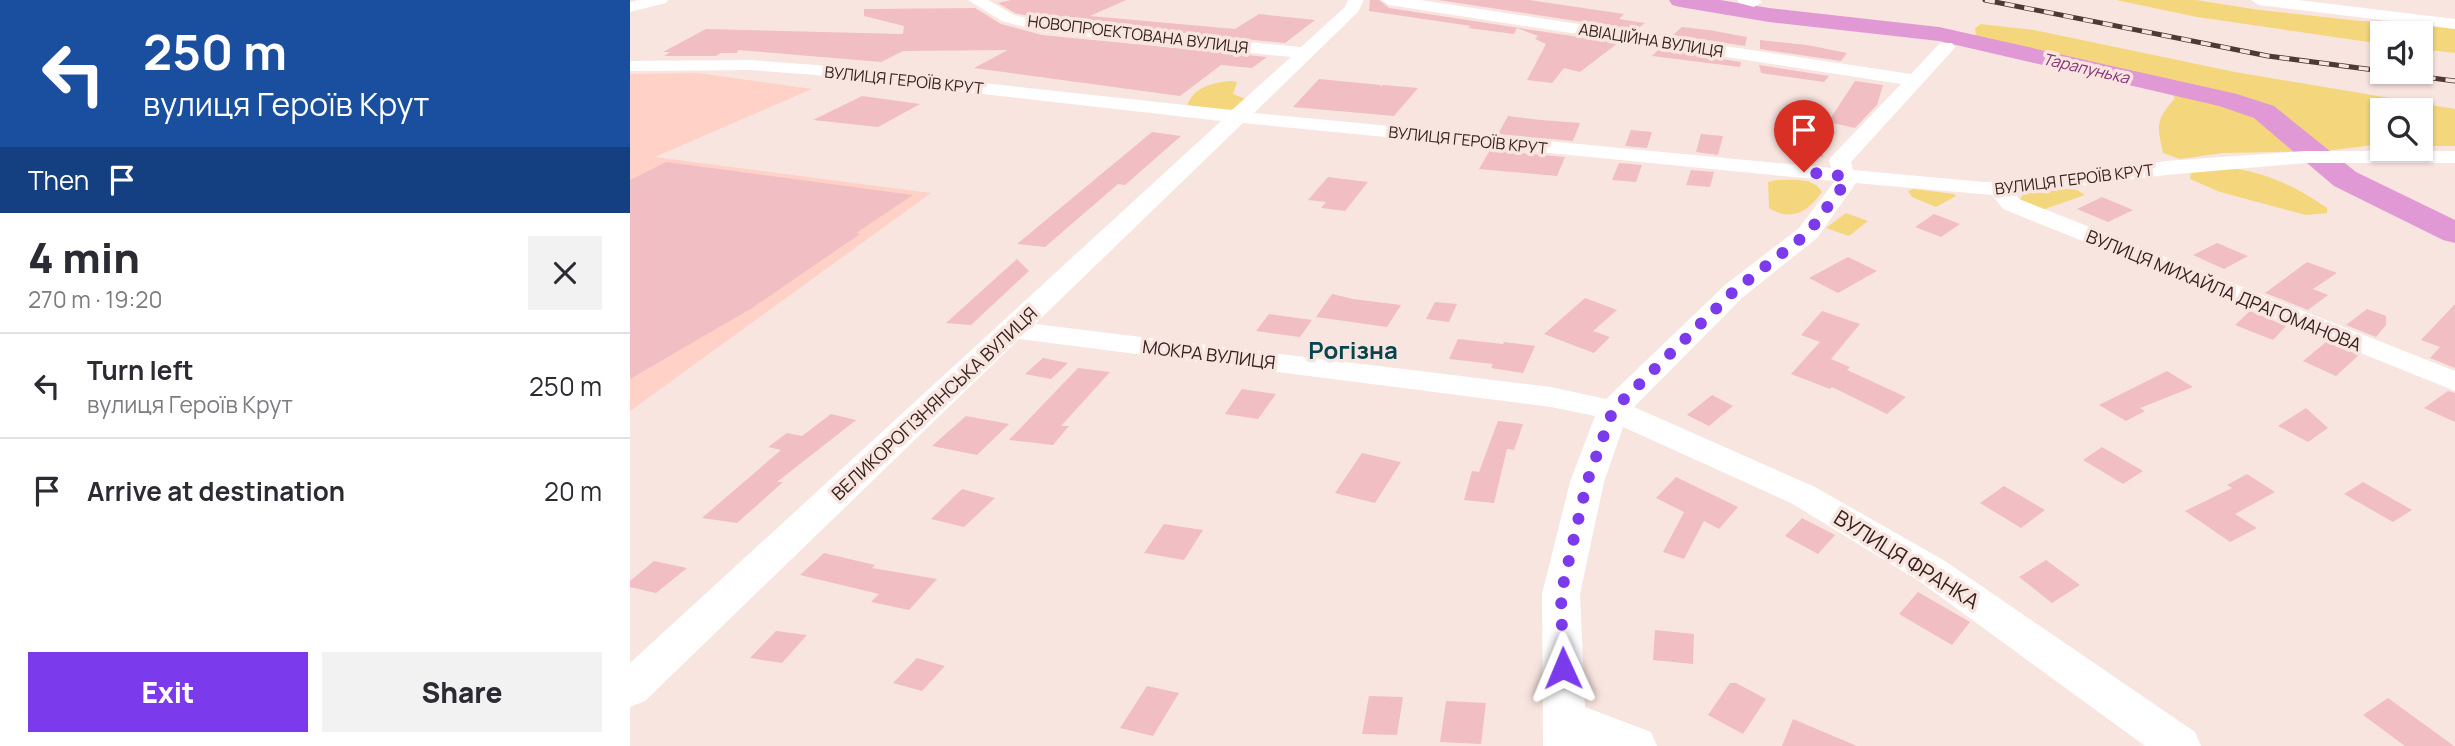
<!DOCTYPE html>
<html lang="en">
<head>
<meta charset="utf-8">
<style>
	:root { --surface:#fff; --page:#f2f2f3; --text:#2b2b33; --muted:#7c7c81; --line:#e1e1e2; --accent:#7c3aed }
	body { margin:0; font-family:Manrope,sans-serif; background:var(--page); color:var(--text); height:100vh; display:flex; flex-direction:column; font-size:26px; white-space:nowrap }
	* { box-sizing:border-box; margin:0 }
	p { font-size:23px; color:var(--muted) }
	.icon { flex:none; width:38px; height:38px; fill:none; stroke:currentColor; stroke-width:2; stroke-linecap:round; stroke-linejoin:round }
	.map { position:relative; flex:1; overflow:hidden }
	.panel { display:flex; flex-direction:column; background:var(--surface); width:630px }
	.panel>* { flex:none }
	.banner { background:#1a4fa0; color:#fff; overflow:hidden }
	.tools { position:absolute; left:1740px; top:21px; display:grid; gap:14px }
	.tools a { display:grid; place-items:center; width:63px; height:63px; border-radius:0px; background:var(--surface); box-shadow:0 2px 5px #0004; font-size:35px }
	.pin { position:absolute; display:grid; place-items:center; width:60px; height:60px; color:#fff; margin:-72px -30px; border-radius:50% 50% 50% 0; rotate:-45deg; box-shadow:0 0 7px #0007 }
	.pin .icon { rotate:45deg }
	.me { position:absolute; width:77px; margin:-38px; rotate:359deg; stroke-linejoin:round; filter:drop-shadow(0 0 5px #0008) }
	.turn { display:flex; align-items:center; gap:24px; height:147px; padding:0 28px; font-size:32px }
	.turn .icon { width:91px; height:91px; stroke-width:2.5 }
	.turn b { display:block; font-size:49px; line-height:60px }
	.then { display:flex; align-items:center; height:66px; padding:0 28px; background:#0003; gap:14px; font-size:26px }
	.round { display:grid; place-items:center; flex:none; width:74px; height:74px; border-radius:0px; background:var(--page) }
	.head { display:flex; align-items:center; justify-content:space-between; height:119px; padding:0 28px }
	h1 { font-size:42px; font-weight:800; line-height:52px }
	.action { display:flex; gap:14px; margin-top:auto; padding:14px 28px }
	.action a { flex:1; height:80px; border-radius:0px; background:var(--accent); color:#fff; font-size:28px; font-weight:800; line-height:80px; text-align:center }
	.action a+a { background:var(--page); color:var(--text) }
	ul { padding:0; list-style:none }
	li { display:flex; align-items:center; gap:21px; height:105px; padding:0 28px; border-top:2px solid var(--line) }
	li div { flex:1 }
	li b { display:block; font-size:26px }
	li em { font-style:normal }
	main { display:flex; flex:1; min-height:0 }
	.map>svg:first-child { display:block }
	.built { fill:#ffd1c7 }
	.green { fill:#f4d77d }
	.lines { fill:none; stroke-linecap:round; stroke-linejoin:round }
	.river { fill:#e199d6; fill-rule:evenodd }
	.building { fill:#f1bec3 }
	.minor { fill:#fff; fill-rule:evenodd }
	.rail-casing { stroke:#4d3a36; stroke-width:5 }
	.rail { stroke:#f9e5e0; stroke-width:3.5; stroke-dasharray:10; stroke-linecap:butt }
	.route { stroke:#7c3aed; stroke-width:12; stroke-dasharray:0 21.6 }
	.labels { text-anchor:middle; dominant-baseline:central; stroke-width:7; stroke-linejoin:round; paint-order:stroke }
	.far-street-label { font-size:16px; fill:#34221e; stroke:#f9e5e0 }
	.far-water-label { font-size:16px; font-style:italic; fill:#83307a; stroke:#f9e5e0 }
	.street-label { font-size:18px; fill:#34221e; stroke:#f9e5e0 }
	.near-street-label { font-size:21px; fill:#34221e; stroke:#f9e5e0 }
	.district-label { font-size:24px; font-weight:bold; fill:#06454f; stroke:#f9e5e0 }
</style>
</head>
<body>
<main>
<section class="panel">
<div class="banner">
<div class="turn"><svg class="icon" aria-label="left" viewBox="0 0 24 24"><path d="M17 20v-9H6M10 6l-5 5 5 5"/></svg><div><b>250 m</b>вулиця Героїв Крут</div></div>
<div class="then">Then<svg class="icon" aria-label="arrive" viewBox="0 0 24 24"><path d="M6 21V4h12l-3 4 3 4H6"/></svg></div>
</div>
<div class="head"><div><h1>4 min</h1><p>270 m · 19:20</p></div><a class="round"><svg class="icon" aria-label="close" viewBox="0 0 24 24"><path d="M6 6l12 12M18 6L6 18"/></svg></a></div>
<ul>
<li><svg class="icon" aria-label="left" viewBox="0 0 24 24"><path d="M17 20v-9H6M10 6l-5 5 5 5"/></svg><div><b>Turn left</b><p>вулиця Героїв Крут</p></div><em>250 m</em></li>
<li><svg class="icon" aria-label="arrive" viewBox="0 0 24 24"><path d="M6 21V4h12l-3 4 3 4H6"/></svg><div><b>Arrive at destination</b></div><em>20 m</em></li>
</ul>
<div class="action"><a>Exit</a><a>Share</a></div>
</section>
<div class="map">
<svg width="1825" height="746" viewBox="0 0 1825 746">
	<rect width="100%" height="100%" fill="#f9e5e0"/>
	<path class="built" d="M68 73 182 89 25 157 301 193 0 411V74Z"/>
	<path class="green" d="M1486 0H1566L1630 10 1730 21H1770L1825 29V53L1790 49V33H1752V44L1567 17Z
		M1351 24 1404 30 1605 72 1825 109V146H1790V110H1752V144L1695 151 1593 153 1550 159 1533 153C1527 125 1525 121 1545 98L1543 95 1380 54 1332 45 1346 36 1345 28Z
		M601 81 607 82 603 94 616 99C600 118 579 110 557 107 561 88 584 82 601 81Z
		M1595 167C1635 172 1664 185 1697 208V213L1676 215 1590 192 1560 179 1561 171Z
		M1147 180C1162 180 1184 177 1192 192 1178 212 1161 222 1139 208L1138 182Z
		M1431 188 1447 190 1455 195 1412 210 1390 200 1393 194Z
		M1284 189 1324 194 1326 196 1306 207 1282 197 1278 191Z
		M1216 213 1238 221 1219 236 1196 228Z"/>
	<g class="lines">
		<path class="river" d="M1039 0H1090L1139 8 1309 27 1607 94 1644 106 1726 172 1825 220V243L1813 240 1704 186 1624 118 1589 106 1309 41 1139 22 1050 7 1042 5Z"/>
	</g>
	<path class="building" d="M381 0H496L460 16 605 29 629 14 685 20 655 43 412 19 385 13 368 3Z
		M740 0H749L759 8 988 43 950 72 934 68 922 83 897 80 916 44 905 39 908 36 887 28 884 34 838 28 841 26 739 11Z
		M808 0H899L994 14 989 19 1015 23 1006 30Z
		M345 8 371 24 412 35 637 57 622 68 591 65 550 96 344 68 378 50 273 51 251 62 108 50 107 53H91L86 56H34L40 52H33L76 29 273 34 274 26 234 16V9Z
		M1052 27 1079 30 1117 37 1115 46 1043 35Z
		M1130 40 1177 45 1217 53 1211 61 1130 49Z
		M1029 49 1111 62 1110 67 1022 56Z
		M1129 65 1199 76 1194 82 1131 73Z
		M689 79 751 85 750 87 753 85 788 88 764 116 663 107Z
		M1225 81 1253 85 1247 105 1225 128 1198 122Z
		M232 96 290 104 248 127 183 120Z
		M878 116 911 120 950 123 943 141 868 134Z
		M1184 128 1206 132 1192 149 1193 157 1161 154Z
		M1001 130 1022 132 1017 148 995 146Z
		M522 132 551 136 495 185 488 184 415 247 387 244Z
		M1071 134 1093 136 1088 155 1066 152Z
		M860 150 935 157 927 176 849 169Z
		M36 162 283 195 226 233 230 234 122 308 0 379V180Z
		M989 163 1012 165 1006 182 982 180Z
		M1061 170 1084 172 1080 187 1056 185Z
		M698 177 738 182 715 211 691 208 696 202 678 200Z
		M1472 197 1503 210 1478 222 1447 209Z
		M1304 214 1330 224 1311 237 1285 227Z
		M1587 243 1618 256 1594 269 1563 255Z
		M1218 257 1247 271 1208 293 1179 278Z
		M387 259 399 271 341 325 316 323Z
		M1677 262 1707 273 1683 289 1698 295 1678 310 1635 293Z
		M702 294 723 299 771 305 757 327 686 317Z
		M955 298 987 310 963 331 980 337 964 353 914 334Z
		M805 302 827 304 819 322 796 319Z
		M1825 304V368L1800 358 1810 347 1791 340Z
		M1737 309 1756 316V325L1746 337 1716 325Z
		M1192 311 1230 324 1201 359 1220 367 1217 370 1276 397 1257 414 1202 387 1200 389 1161 374 1190 342 1171 335Z
		M1620 311 1656 326 1643 340 1605 325Z
		M639 314 682 320 670 337 626 331Z
		M828 339 873 344 874 342 905 346 893 373 861 368 863 364 819 359Z
		M1696 342 1729 355 1706 376 1673 361Z
		M413 358 438 363 421 379 395 374Z
		M448 368 480 372 431 426H439L423 445 379 440Z
		M1537 371 1563 387 1510 408 1515 411 1496 421 1469 405Z
		M612 389 646 394 628 419 595 414Z
		M1818 391 1825 393V422L1794 408Z
		M1082 395 1103 406 1079 426 1057 415Z
		M1676 408 1698 428 1678 442 1648 426Z
		M201 414 226 420 147 482H153L107 523 72 518 151 450 138 447 157 433 172 436Z
		M336 416 379 424 347 455 302 446Z
		M868 421 893 424 884 450 877 449 864 503 834 500 842 471 849 472Z
		M1472 447 1513 471 1493 484 1453 460Z
		M732 453 771 462 745 503 705 493Z
		M1617 474 1645 492 1605 514 1627 528 1600 542 1555 511 1602 488 1597 485Z
		M1046 477 1108 507 1089 529 1074 521 1054 559 1033 552 1054 512 1026 498Z
		M1733 482 1782 510 1763 522 1714 494Z
		M1374 486 1415 510 1391 528 1350 503Z
		M332 489 365 498 334 527 301 519Z
		M1172 518 1205 535 1188 554 1155 536Z
		M534 524 573 530 554 560 514 553Z
		M194 553 245 565 242 568 307 579 279 610 241 602 249 594 170 575Z
		M1416 560 1450 585 1422 603 1389 577Z
		M24 561 57 568 26 593 0 587V581Z
		M1288 592 1340 622 1322 645 1269 614Z
		M1025 630 1064 634 1063 664 1023 660Z
		M146 631 177 635 152 663 120 658Z
		M287 658 315 666 292 691 263 683Z
		M1100 683H1106L1136 699 1113 734 1078 715Z
		M517 686 549 693 523 736 490 728Z
		M739 696 773 697 767 735 732 734Z
		M1758 698 1824 746H1775L1733 715Z
		M816 701 856 703 851 744 810 742Z
		M1163 719 1227 746H1152Z"/>
	<g class="lines">
		<path class="minor" d="M10 0H38L36 3 0 12V2Z
			M338 0H358L384 15 412 22 671 47 715 7 718 0H734L728 12 624 113 1201 168 1199 161 1202 156 1271 84 759 5 751 0H790L1281 74 1310 43H1322L1325 47 1322 51 1221 162 1223 170 1354 182 1400 180 1536 161 1675 151H1825V163H1675L1536 175 1386 194 1389 199 1825 371V391L1373 209 1362 195 1226 183 1187 238 1113 297 1004 407 1185 487 1315 561 1565 732 1571 746H1515L1289 581 1161 503 993 427 974 482 950 594 955 707 1021 732 1027 746H913L912 594 940 482 965 416 921 407 389 339 15 701 0 707V663L591 121 186 75 120 70 0 71V61L120 60 186 65 602 110 661 57 412 32 372 21ZM613 123 1204 181V182L1169 228 1095 285 976 399 921 387 405 324Z
			M1107 0H1130L1132 2 1124 7 1109 3Z
			M1621 0H1668L1825 19V29L1629 5Z"/>
		<defs>
			<path id="rail" d="M1355 0 1638 56 1752 71
				M1756 72 1825 81"/>
		</defs>
		<use href="#rail" class="rail-casing"/>
		<use href="#rail" class="rail"/>
	</g>
	<g class="lines">
		<path class="route" d="M933 668 931 594 957 482 983 410 1104 291 1178 233 1216 182 1213 176 1174 172"/>
	</g>
	<g class="labels">
		<g class="far-street-label">
			<text transform="translate(508 34) rotate(7)">НОВОПРОЕКТОВАНА ВУЛИЦЯ</text>
			<text transform="translate(1021 40) rotate(9)">АВІАЦІЙНА ВУЛИЦЯ</text>
			<text transform="translate(274 80) rotate(6)">ВУЛИЦЯ ГЕРОЇВ КРУТ</text>
			<text transform="translate(838 140) rotate(6)">ВУЛИЦЯ ГЕРОЇВ КРУТ</text>
			<text transform="translate(1444 179) rotate(-7)">ВУЛИЦЯ ГЕРОЇВ КРУТ</text>
		</g>
		<g class="far-water-label">
			<text transform="translate(1456 68) rotate(13)">Тарапунька</text>
		</g>
		<g class="street-label">
			<text transform="translate(1594 290) rotate(22)">ВУЛИЦЯ МИХАЙЛА ДРАГОМАНОВА</text>
			<text transform="translate(579 354) rotate(7)">МОКРА ВУЛИЦЯ</text>
			<text transform="translate(304 403) rotate(-43)">ВЕЛИКОРОГІЗНЯНСЬКА ВУЛИЦЯ</text>
		</g>
		<g class="near-street-label">
			<text transform="translate(1277 559) rotate(32)">ВУЛИЦЯ ФРАНКА</text>
		</g>
		<g class="district-label">
			<text x="723" y="349">Рогізна</text>
		</g>
	</g>
</svg>
<div class="tools">
<a><svg class="icon" aria-label="sound" viewBox="0 0 24 24"><path d="M4 9h4l5-4v14l-5-4H4zM17 9q2 3 0 6"/></svg></a>
<a><svg class="icon" aria-label="search" viewBox="0 0 24 24"><circle cx="10" cy="10" r="6"/><path d="M15 15l6 6"/></svg></a>
</div>
<div class="pin" style="left:1174px;top:172px;background:#d93025"><svg class="icon" aria-label="arrive" viewBox="0 0 24 24"><path d="M6 21V4h12l-3 4 3 4H6"/></svg></div>
<svg class="me" style="left:933px;top:668px" viewBox="-20 -20 40 40"><path d="M0-17L14 15 0 8-14 15z" fill="#7c3aed" stroke="#fff" stroke-width="4"/></svg>
</div>
</main>
</body>
</html>
